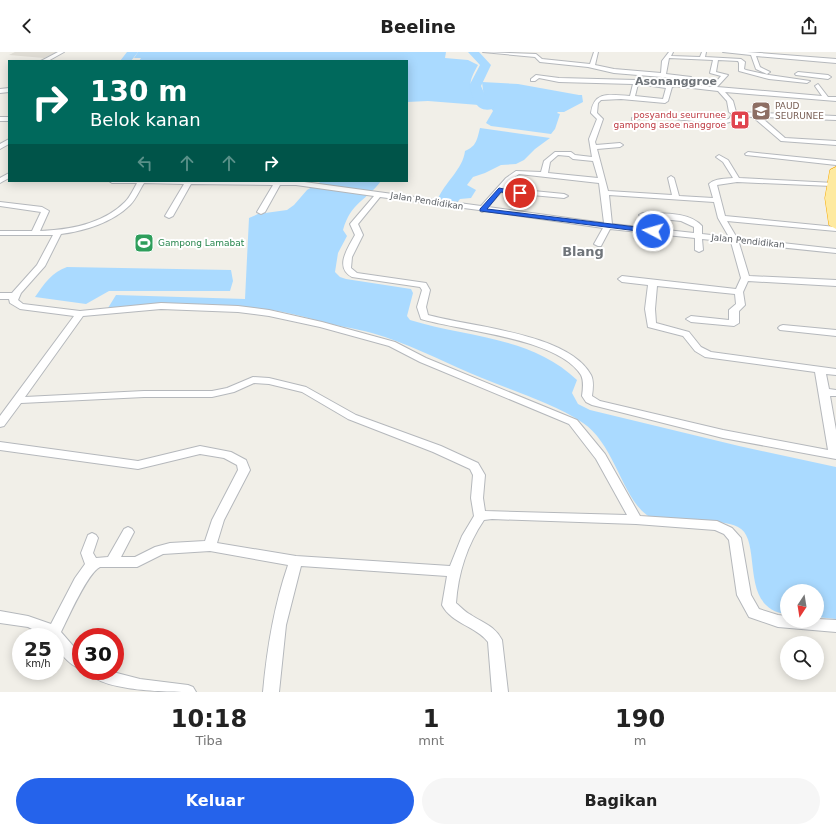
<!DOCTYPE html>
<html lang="id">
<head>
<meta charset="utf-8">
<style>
	:root { --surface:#fff; --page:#f6f6f6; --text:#222; --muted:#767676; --accent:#2563eb }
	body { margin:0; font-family:"DejaVu Sans",sans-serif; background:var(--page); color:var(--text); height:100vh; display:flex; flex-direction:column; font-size:15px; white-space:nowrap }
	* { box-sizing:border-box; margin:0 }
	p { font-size:13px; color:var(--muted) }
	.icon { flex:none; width:22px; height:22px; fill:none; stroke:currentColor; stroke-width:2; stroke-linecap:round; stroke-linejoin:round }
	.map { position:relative; height:640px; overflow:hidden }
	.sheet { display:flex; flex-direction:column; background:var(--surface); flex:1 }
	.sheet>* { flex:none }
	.hud { position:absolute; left:8px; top:8px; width:400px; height:122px; border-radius:0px; box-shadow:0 2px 10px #0003; background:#00695c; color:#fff; overflow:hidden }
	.needle { width:26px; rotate:192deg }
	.tools { position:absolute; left:780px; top:532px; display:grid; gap:8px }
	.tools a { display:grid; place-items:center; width:44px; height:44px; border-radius:50%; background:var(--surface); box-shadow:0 2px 10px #0003; font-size:20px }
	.speed { position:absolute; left:12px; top:576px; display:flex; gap:8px; font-size:20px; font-weight:700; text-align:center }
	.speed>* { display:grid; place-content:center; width:52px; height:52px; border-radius:50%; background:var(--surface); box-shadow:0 2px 10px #0003; line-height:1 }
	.speed small { font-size:10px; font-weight:400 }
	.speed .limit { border:6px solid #d22; background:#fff; color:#111 }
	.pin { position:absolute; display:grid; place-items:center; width:34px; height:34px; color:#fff; margin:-17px; border:2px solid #fff; border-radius:50%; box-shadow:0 1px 4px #0007 }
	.me { position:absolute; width:44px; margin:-22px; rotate:276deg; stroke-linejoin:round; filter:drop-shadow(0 0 3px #0008) }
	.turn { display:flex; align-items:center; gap:14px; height:84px; padding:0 16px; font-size:18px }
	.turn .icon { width:52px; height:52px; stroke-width:2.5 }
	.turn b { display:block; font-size:28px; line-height:34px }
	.lanes { display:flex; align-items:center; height:38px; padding:0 16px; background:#0003; justify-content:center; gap:20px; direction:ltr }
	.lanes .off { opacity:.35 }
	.eta { display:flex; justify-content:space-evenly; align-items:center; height:68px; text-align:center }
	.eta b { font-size:24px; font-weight:800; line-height:28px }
	.cta { display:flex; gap:8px; margin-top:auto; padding:8px 16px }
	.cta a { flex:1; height:46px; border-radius:24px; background:var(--accent); color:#fff; font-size:16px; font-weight:800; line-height:46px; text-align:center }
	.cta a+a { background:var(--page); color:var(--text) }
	header { display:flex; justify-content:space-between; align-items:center; height:52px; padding:0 16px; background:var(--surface); font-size:18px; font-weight:800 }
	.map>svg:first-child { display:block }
	.education { fill:#e1ded6 }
	.water { fill:#aadaff }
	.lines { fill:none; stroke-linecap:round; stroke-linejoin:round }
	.river { fill:#aadaff; fill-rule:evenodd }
	.minor-casing { stroke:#b5b8bc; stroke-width:2 }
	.trunk-casing { stroke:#f9ab00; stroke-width:1 }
	.minor { fill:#fff; fill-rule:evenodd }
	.trunk { fill:#feeaa1; fill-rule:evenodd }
	.route { fill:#2563eb; stroke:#184099 }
	.labels { text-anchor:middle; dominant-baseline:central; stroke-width:4; stroke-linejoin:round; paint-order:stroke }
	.far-education-label { font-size:9px; fill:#785e54; stroke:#fff; text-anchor:start }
	.far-health-label { font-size:9px; fill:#be3a42; stroke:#fff; text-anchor:end }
	.far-street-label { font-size:9px; fill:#5f6368; stroke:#fff }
	.far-leisure-label { font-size:9px; fill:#27864d; stroke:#fff; text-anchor:start }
	.far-quarter-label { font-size:11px; font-weight:bold; fill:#70757a; stroke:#fff }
	.quarter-label { font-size:13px; font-weight:bold; fill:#70757a; stroke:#fff }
</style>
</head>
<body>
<header><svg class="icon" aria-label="back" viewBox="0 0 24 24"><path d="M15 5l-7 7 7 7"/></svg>Beeline<svg class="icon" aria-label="share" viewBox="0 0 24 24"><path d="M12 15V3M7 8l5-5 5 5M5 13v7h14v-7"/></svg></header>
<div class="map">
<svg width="836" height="640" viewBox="0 0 836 640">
	<rect width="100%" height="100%" fill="#f1efe8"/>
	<path class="education" d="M15 0H57L44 6 9 3Z"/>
	<path class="water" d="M138 0H446L445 6 468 8 478 13C467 33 469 33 479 53L428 49 407 50V9H139L141 6H134Z
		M482 30 518 32 579 43H582L583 50 564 60H558L557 61 560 62 555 77 551 82 491 74 486 71 493 59 484 46Z
		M480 76 550 86 535 97 524 108 516 112 501 113 485 121 473 125 467 133 476 138 471 146 460 147 456 152 439 149 438 147C445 130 463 117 465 99 477 94 477 87 480 76Z
		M322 129H381C366 149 351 150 343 178L347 184 338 201 335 220 340 225 346 227 411 237 413 241 407 264 410 268C468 286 531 284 577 328L572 341 578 352 590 358 739 394 836 415V567L817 565V539H787V562C737 557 764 487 738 475 723 467 670 466 650 465 623 450 615 392 583 371 553 351 515 340 482 326 450 313 418 296 385 285 368 279 349 276 331 272 312 267 292 261 271 258 218 250 162 251 108 256L116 243 245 247 249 166 258 162 287 158 294 153 307 138Z
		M67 215 231 218 233 229 230 239H109L86 252 35 245C44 232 52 220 67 215Z"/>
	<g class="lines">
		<path class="river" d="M127 0H138L131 9H120Z
			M468 0H479L491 13 481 34 488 50 493 51 495 54 493 57C476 61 474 48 469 34L480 13Z"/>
		<defs>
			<path id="minor" d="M58 0H64L48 9H41Z
				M483 0 536 2 542 7 590 12 594 0H598L595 13 614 17 661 21 662 9 669 0H673L671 4 700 5 702 0H706L705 5 741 7 745 10 744 17 746 18 769 23 810 29 807 31 769 27 739 19V11L738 9 718 8 716 20 728 23 717 35 822 44 815 34 818 32 828 45H836V49L725 40 733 49 736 60 836 64V68L761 65 785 86 836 89V93L781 89 753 65 737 64 733 69 723 72 655 65 632 68V66L655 61 723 68 729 67 732 62 729 60 727 49 718 39 675 34 672 35 668 49 665 51 621 47 601 48 598 51 597 61 603 67 595 90 596 93 620 91 623 93 620 95 597 97 608 139 672 143 668 126 671 124 674 126 679 144 713 146 709 132C715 126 725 127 733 126L723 110 716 105 719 103 728 108 739 126 834 131V133L832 134 737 130 717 133 725 164 836 175V179L727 169 737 186 836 197V201L739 191 749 224 836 228V234L748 229 743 240 745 253 739 259V271L734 274 691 270 686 267 691 264 729 268V258L736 252 735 242 657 234 655 257 656 271 689 280 701 295 711 300 836 317V323L826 322 829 337 836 338V344H830L836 378V407L723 386 592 353 586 350 582 344C583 337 584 329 581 323 558 286 461 279 421 267L417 255 422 238 420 235 352 225C334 215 348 196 355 183L350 172 374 144 296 133H280L265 160 261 162 257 160 273 133 191 132 173 164 169 166 165 164 184 132 144 131C139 139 136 147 130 153 113 170 85 179 61 182L45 214 21 241 18 248 23 252 80 259 161 251 238 254 269 258 322 270 395 290 426 306 577 368 605 402 640 464 717 469 732 476 741 486 751 543 759 557 778 563 787 564V569H817V567L836 568V580L778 575 749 565 737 543 729 488 724 482 715 478 636 472 492 467 484 468C467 493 458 522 456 551 461 555 465 560 471 563 483 571 495 574 502 588L508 640H492L488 590C476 574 452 572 442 553L447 524 301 514 286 573 279 640H263C267 596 274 554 288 513L210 499 163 502 137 515H100C88 520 68 566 61 580L81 603V617C69 613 55 598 55 585H48L28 575 0 571V559L28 564 51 572 75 526 85 512 81 501 88 483 92 481 96 483 98 486 93 501 96 506 108 505 124 477 128 475 132 477 134 480 121 505H135L155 495 170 491 205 489 212 468 238 418 237 413 224 406 200 402 138 417 0 398V390L138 409 200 394 231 400 246 408 250 418 224 468 217 491 296 504 450 514 462 484 474 464 471 446 473 423 470 417 433 400 348 367 302 340 269 332 254 331 234 340 212 345H144L21 351 4 374 0 375V364L74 264 20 257 10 251 9 247H0V241H12L37 213 53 183H0V179H32L41 160 0 154V150L42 155 49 159 40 179C69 178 103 172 125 150 130 145 133 138 137 131H112L109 129H297L481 154 506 126 516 119 541 120 544 109 555 100H571L575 103 592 105 589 87 597 67 591 61C594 38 611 43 630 44L633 32 559 30 539 26 535 29H531V27L536 23 559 26 636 28 667 33 675 30 686 32V27L614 21 588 15 540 10 535 5ZM669 6 713 8 710 21 721 24 712 35 692 32 691 25 666 22ZM638 32 666 36 663 47 635 44ZM558 103 569 104 573 107 593 109 598 126 548 121 550 110ZM519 122 599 131 604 171 488 155 501 140 564 146 568 144 564 142 504 136 510 128ZM609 143 714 150 718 166 729 185 702 182V174C689 159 661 162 643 161L639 163 643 165 681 169 694 175V181L612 172ZM380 145 479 158 482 160 485 159 603 176 594 192 598 194H601L610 177 695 186V198L699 200 703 198 702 187 731 190 741 226 736 237 622 224 618 227 622 230 648 233 645 257 648 275 683 284 695 299 705 305 815 320 828 398 723 378 600 349 592 344C593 337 594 329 591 323 568 281 471 275 428 263L426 255 430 238 426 231 357 221 351 216 352 205 363 183 358 172ZM161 257 238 260 269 264 320 275 389 294 420 310 569 372 596 407 627 463 485 459 483 446 485 423 478 411 441 394 356 363 306 335 269 326 253 325 227 336 212 339H144L25 345 83 264Z
				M723 0H747L836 7V11L756 4 760 15 770 20 767 22 756 17 751 3Z
				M798 20 828 23 831 25 828 27 796 23 795 22Z
				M9 36V40L0 41V37Z
				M0 65H9V69H0Z
				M9 87V92L0 97V92Z
				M748 100 836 109V113L746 103 745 102Z
				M9 121V126L0 131V126Z
				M783 273 836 278V284L780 278 778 276 780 274Z
				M88 619H109L140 627 188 633 193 635 196 640C173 640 99 640 88 619Z"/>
			<path id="trunk" d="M836 115V177L829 173 825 146 830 118Z"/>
		</defs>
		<use href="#minor" class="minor-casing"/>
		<use href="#trunk" class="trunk-casing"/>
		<use href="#minor" class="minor"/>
		<use href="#trunk" class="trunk"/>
	</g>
	<path class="route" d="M499 136 524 141 520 143 501 140 487 157 653 177 657 179 653 181 480 159V157Z"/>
	<defs>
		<symbol id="school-square" viewBox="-11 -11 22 22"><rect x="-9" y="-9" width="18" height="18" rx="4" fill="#8d6e63" stroke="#fff"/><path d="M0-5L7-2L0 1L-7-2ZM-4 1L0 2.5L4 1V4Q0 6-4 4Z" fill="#fff"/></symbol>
		<symbol id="hospital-square" viewBox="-11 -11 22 22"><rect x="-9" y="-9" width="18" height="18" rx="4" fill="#e0444e" stroke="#fff"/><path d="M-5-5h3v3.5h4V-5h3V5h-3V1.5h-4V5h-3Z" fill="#fff"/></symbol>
		<symbol id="stadium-square" viewBox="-11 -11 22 22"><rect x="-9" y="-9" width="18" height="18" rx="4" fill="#2e9e5b" stroke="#fff"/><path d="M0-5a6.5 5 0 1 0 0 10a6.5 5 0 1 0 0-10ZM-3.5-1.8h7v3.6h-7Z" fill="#fff"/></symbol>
	</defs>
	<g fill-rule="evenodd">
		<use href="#school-square" x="750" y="48" width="22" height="22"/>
		<use href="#hospital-square" x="729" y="57" width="22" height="22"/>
		<use href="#stadium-square" x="133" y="180" width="22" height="22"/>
	</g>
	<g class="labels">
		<g class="far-education-label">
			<text x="775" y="54">PAUD<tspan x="775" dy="10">SEURUNEE</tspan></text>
		</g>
		<g class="far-health-label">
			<text x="726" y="63">posyandu seurrunee<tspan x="726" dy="10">gampong asoe nanggroe</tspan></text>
		</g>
		<g class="far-street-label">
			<text transform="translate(427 149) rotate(9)">Jalan Pendidikan</text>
			<text transform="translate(748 189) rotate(6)">Jalan Pendidikan</text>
		</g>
		<g class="far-leisure-label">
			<text x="158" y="191">Gampong Lamabat</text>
		</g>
		<g class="far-quarter-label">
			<text x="676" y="29">Asonanggroe</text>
		</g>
		<g class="quarter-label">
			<text x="583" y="199">Blang</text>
		</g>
	</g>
</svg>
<div class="tools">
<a><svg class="needle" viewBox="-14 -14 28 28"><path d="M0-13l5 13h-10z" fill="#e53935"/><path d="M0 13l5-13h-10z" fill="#767676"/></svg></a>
<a><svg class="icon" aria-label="search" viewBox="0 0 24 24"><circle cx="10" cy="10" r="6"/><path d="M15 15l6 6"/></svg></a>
</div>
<div class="speed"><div>25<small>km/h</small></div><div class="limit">30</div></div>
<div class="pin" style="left:520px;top:141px;background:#d93025"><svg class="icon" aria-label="arrive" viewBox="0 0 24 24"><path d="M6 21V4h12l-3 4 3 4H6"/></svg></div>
<svg class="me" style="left:653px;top:179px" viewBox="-20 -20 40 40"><circle r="17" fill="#2563eb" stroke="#fff" stroke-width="3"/><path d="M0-11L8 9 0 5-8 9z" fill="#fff"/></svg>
<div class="hud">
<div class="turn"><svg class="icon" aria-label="right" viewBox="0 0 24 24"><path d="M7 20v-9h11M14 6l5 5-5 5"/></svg><div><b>130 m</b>Belok kanan</div></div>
<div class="lanes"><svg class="icon off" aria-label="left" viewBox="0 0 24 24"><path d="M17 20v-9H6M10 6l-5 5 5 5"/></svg><svg class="icon off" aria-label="ahead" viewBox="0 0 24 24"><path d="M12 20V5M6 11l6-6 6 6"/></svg><svg class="icon off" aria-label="ahead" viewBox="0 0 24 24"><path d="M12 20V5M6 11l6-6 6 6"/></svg><svg class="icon" aria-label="right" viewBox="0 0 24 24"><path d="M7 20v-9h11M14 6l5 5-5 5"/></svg></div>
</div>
</div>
<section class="sheet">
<div class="eta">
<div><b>10:18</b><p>Tiba</p></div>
<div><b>1</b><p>mnt</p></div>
<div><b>190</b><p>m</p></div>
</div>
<div class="cta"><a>Keluar</a><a>Bagikan</a></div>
</section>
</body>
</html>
